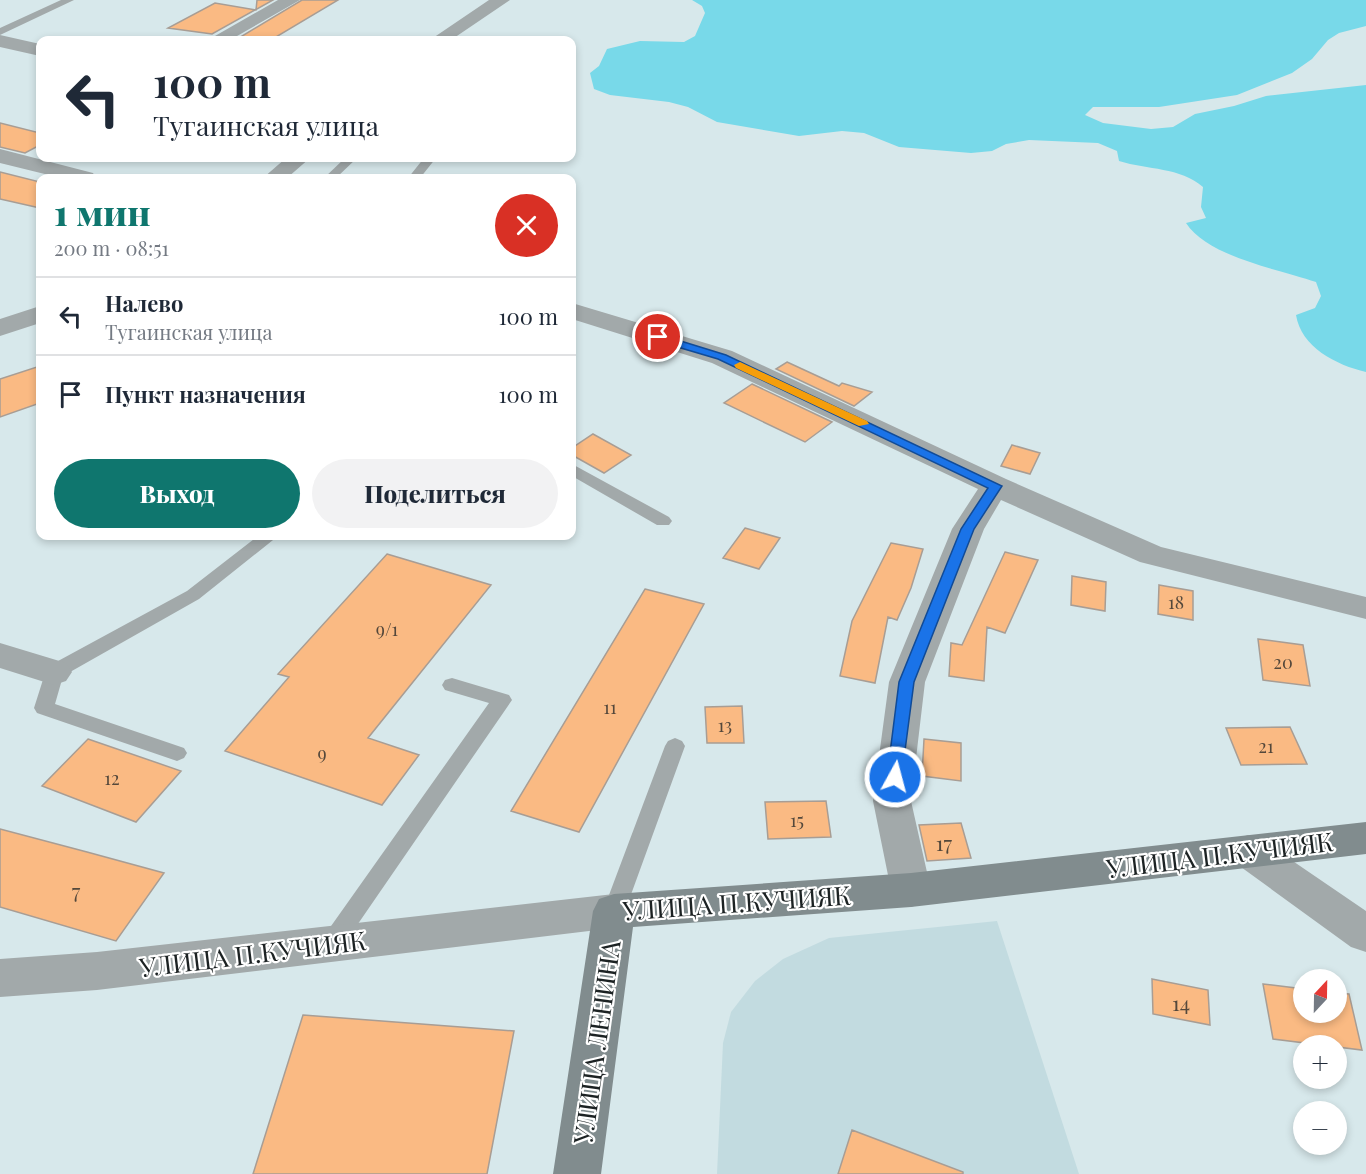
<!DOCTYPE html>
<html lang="ru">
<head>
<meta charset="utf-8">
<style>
	:root { --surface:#fff; --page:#f2f2f3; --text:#1f2937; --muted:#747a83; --line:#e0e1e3; --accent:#0f766e }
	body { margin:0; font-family:"Playfair Display",serif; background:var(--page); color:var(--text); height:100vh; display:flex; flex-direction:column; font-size:22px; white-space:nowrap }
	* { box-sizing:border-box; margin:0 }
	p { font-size:20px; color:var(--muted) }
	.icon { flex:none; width:33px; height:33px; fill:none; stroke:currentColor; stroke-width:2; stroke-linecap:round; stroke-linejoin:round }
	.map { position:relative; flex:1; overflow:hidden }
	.sheet { position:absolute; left:36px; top:174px; width:540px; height:366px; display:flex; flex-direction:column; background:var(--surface); border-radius:12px; box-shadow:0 3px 9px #0003 }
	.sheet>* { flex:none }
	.top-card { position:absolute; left:36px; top:36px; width:540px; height:126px; border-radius:12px; box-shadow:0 3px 9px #0003; background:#fff; color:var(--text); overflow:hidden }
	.needle { width:39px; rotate:22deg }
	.buttons { position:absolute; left:1293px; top:969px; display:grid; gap:12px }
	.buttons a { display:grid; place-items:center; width:54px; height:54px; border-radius:50%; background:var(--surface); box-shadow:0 3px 9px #0003; font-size:30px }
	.pin { position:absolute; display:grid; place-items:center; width:51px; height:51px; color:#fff; margin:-26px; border:3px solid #fff; border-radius:50%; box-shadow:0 2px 6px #0007 }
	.me { position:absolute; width:66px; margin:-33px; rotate:7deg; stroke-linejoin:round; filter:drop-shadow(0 0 4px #0008) }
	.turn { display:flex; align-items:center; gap:21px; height:126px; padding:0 18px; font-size:27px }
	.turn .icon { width:78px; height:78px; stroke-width:2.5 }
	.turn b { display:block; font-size:42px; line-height:51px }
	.round { display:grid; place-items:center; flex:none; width:63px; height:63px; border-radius:32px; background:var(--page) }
	.summary { display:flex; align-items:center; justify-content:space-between; height:102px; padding:0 18px }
	h1 { font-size:36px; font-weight:800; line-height:45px; color:var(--accent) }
	.action { display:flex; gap:12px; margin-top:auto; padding:12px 18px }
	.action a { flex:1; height:69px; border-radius:36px; background:var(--accent); color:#fff; font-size:24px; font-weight:800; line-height:69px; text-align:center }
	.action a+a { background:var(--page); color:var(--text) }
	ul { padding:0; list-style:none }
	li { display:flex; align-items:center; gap:18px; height:78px; padding:0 18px; border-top:2px solid var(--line) }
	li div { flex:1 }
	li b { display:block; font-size:22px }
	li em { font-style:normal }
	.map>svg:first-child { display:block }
	.built { fill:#c2dbe0 }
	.green { fill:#78d9e9 }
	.building { fill:#faba83; stroke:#a89d94; stroke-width:1.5 }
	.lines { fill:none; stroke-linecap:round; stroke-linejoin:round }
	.lane { fill:#a2a9aa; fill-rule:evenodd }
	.street { fill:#a2a9aa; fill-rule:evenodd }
	.secondary { fill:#818c8e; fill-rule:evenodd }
	.route { fill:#1a73e8; stroke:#114b97; stroke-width:1.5 }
	.slow { fill:#f59e0b }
	.labels { text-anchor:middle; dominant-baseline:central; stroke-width:4.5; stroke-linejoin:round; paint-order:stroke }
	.number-label { font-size:18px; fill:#54483b }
	.near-number-label { font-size:21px; fill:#54483b }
	.near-street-label { font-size:26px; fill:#1c2223; stroke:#fff }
</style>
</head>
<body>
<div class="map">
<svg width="1366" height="1174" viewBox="0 0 1366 1174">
	<rect width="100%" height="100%" fill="#d7e8eb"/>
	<path class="built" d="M997 921 1079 1174H717L723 1043 731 1012 755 981 783 959 829 938Z"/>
	<path class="green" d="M692 0H1366V26L1339 33 1328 40 1312 59 1292 73 1237 95 1159 107H1093L1085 115 1103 123 1151 129 1173 127 1195 114 1234 106 1266 96 1366 85V372C1336 365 1301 347 1296 315L1315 308 1321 296 1316 282C1278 269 1208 257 1186 223L1206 218 1201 207 1203 187C1180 167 1148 170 1119 161L1117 151 1098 143 1029 140 1006 144 992 151 971 153 899 147 864 133 842 131 799 136 717 122 688 107 669 102 610 95 594 89 590 73 599 66 607 49 640 41 684 42 695 36 705 13 702 6Z"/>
	<path class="building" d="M257 0H273L212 34 168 28 215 3 256 10Z
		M302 0H338L271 40 242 36Z
		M0 123 40 133V145L25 153 0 147Z
		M0 172 40 182V208L0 199Z
		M787 362 839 386 842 383 872 392 854 406 776 369Z
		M40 366V403L0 417V379Z
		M752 384 832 422 805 442 724 403Z
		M593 434 631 455 604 473 572 455V448Z
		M1012 445 1040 453 1030 474 1001 466Z
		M745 528 780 538 759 569 723 558Z
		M891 543 923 549 911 588 897 620 888 617 875 683 840 676 852 621Z
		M1005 552 1038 560 1005 633 987 627 984 681 949 676 951 643 962 645Z
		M387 554 491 585 368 738 419 755 382 805 225 751 289 677 278 674Z
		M1072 576 1106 582 1105 611 1071 605Z
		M1159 585 1193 591V620L1158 614Z
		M645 589 704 604 579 832 511 811Z
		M1258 639 1303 645 1310 686 1263 680Z
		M742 706 744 743H707L705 707Z
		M1290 727 1307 764 1241 765 1226 728Z
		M88 739 181 771 136 822 42 786Z
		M924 739 961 743V781L922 776Z
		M826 801 831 837 768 839 765 802Z
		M961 823 971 858 927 861 919 825Z
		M0 829 87 852 164 873 116 941 0 907Z
		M1152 979 1208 990 1210 1025 1153 1014Z
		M1263 984 1304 989V1012H1336V993L1349 994 1362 1050 1273 1039Z
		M303 1015 514 1031 487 1174H253Z
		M852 1130 963 1172V1174H838Z"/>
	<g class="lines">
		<path class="lane" d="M61 0H74L0 35V28Z
			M345 158H357L336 178H324Z
			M424 158H436L420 178H408Z
			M572 464 669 517 672 521 669 525H657L572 476Z
			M258 536H278L199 599 63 676 55 704 184 748 187 753 184 758 177 761 37 713 34 708 47 667 187 591Z
			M452 678 509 695 512 700 340 950 332 953 324 950 320 943 324 936 489 703 445 690 442 685 445 680Z
			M675 738 682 741 685 746 625 911 622 918 614 921 606 918 603 911 665 746 668 741Z"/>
		<path class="street" d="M278 0H300L230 40H208Z
			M489 0H510L451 40H430Z
			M0 35 40 44V56L0 47Z
			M0 149 93 173 96 178H61L0 163Z
			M286 158H310L287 178H263Z
			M572 303 732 351 1006 479 1161 547 1366 597V619L1140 562 1001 500 984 529 925 682 911 801 931 890 925 902 911 907 897 902 891 890 873 801 889 682 952 529 978 489 712 363 572 319Z
			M40 306V323L0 336V319Z
			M0 643 66 663 72 672 66 681 54 685 0 668Z
			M1248 835 1262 840 1366 911V952L1351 947 1234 862 1228 851 1234 840Z
			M614 894 629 899 635 911 629 923 614 928 97 990 0 997V959L97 952Z"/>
		<path class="secondary" d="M1366 822V854L911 907 633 927 601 1174H553L593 911 599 899 614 894 911 873Z"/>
	</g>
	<path class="route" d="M658 334 726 355 1002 486 974 529 914 682 901 781H890L887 777 899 682 961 529 988 488 718 359 654 340 652 337Z"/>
	<path class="slow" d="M740 362 867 421 869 424 859 426 736 368 734 365Z"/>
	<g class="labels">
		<g class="number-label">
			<text x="1176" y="602">18</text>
			<text x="387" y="629">9/1</text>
			<text x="1283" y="662">20</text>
			<text x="610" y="707">11</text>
			<text x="725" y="725">13</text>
			<text x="1266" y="746">21</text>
			<text x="322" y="753">9</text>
			<text x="112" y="778">12</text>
			<text x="797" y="820">15</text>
		</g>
		<g class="near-number-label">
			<text x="944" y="842">17</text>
			<text x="76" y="890">7</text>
			<text x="1181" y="1002">14</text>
		</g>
		<g class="near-street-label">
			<text transform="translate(1220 854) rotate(-7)">УЛИЦА П.КУЧИЯК</text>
			<text transform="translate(737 902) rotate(-4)">УЛИЦА П.КУЧИЯК</text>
			<text transform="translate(253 953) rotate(-7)">УЛИЦА П.КУЧИЯК</text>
			<text transform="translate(596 1042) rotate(-82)">УЛИЦА ЛЕНИНА</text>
		</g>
	</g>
</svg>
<div class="buttons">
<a><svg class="needle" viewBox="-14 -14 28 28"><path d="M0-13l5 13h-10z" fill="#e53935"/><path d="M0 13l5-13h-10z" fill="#747a83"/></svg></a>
<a>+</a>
<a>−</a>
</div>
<div class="pin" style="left:658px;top:337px;background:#d93025"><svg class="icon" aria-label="arrive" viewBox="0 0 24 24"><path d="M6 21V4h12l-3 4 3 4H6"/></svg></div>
<svg class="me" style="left:895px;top:777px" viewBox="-20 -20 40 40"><circle r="17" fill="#1a73e8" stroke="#fff" stroke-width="3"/><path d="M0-11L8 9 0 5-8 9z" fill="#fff"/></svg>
<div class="top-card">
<div class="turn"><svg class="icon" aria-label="left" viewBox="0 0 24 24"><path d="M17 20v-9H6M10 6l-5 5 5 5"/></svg><div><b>100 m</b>Тугаинская улица</div></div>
</div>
<section class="sheet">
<div class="summary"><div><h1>1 мин</h1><p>200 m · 08:51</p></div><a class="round" style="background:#d93025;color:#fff"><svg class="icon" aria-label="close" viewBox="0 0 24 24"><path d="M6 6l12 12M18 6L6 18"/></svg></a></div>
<ul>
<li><svg class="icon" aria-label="left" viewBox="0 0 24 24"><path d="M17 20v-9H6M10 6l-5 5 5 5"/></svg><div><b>Налево</b><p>Тугаинская улица</p></div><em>100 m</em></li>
<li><svg class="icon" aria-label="arrive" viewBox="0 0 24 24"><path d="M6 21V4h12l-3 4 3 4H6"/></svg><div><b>Пункт назначения</b></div><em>100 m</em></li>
</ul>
<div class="action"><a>Выход</a><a>Поделиться</a></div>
</section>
</div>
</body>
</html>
